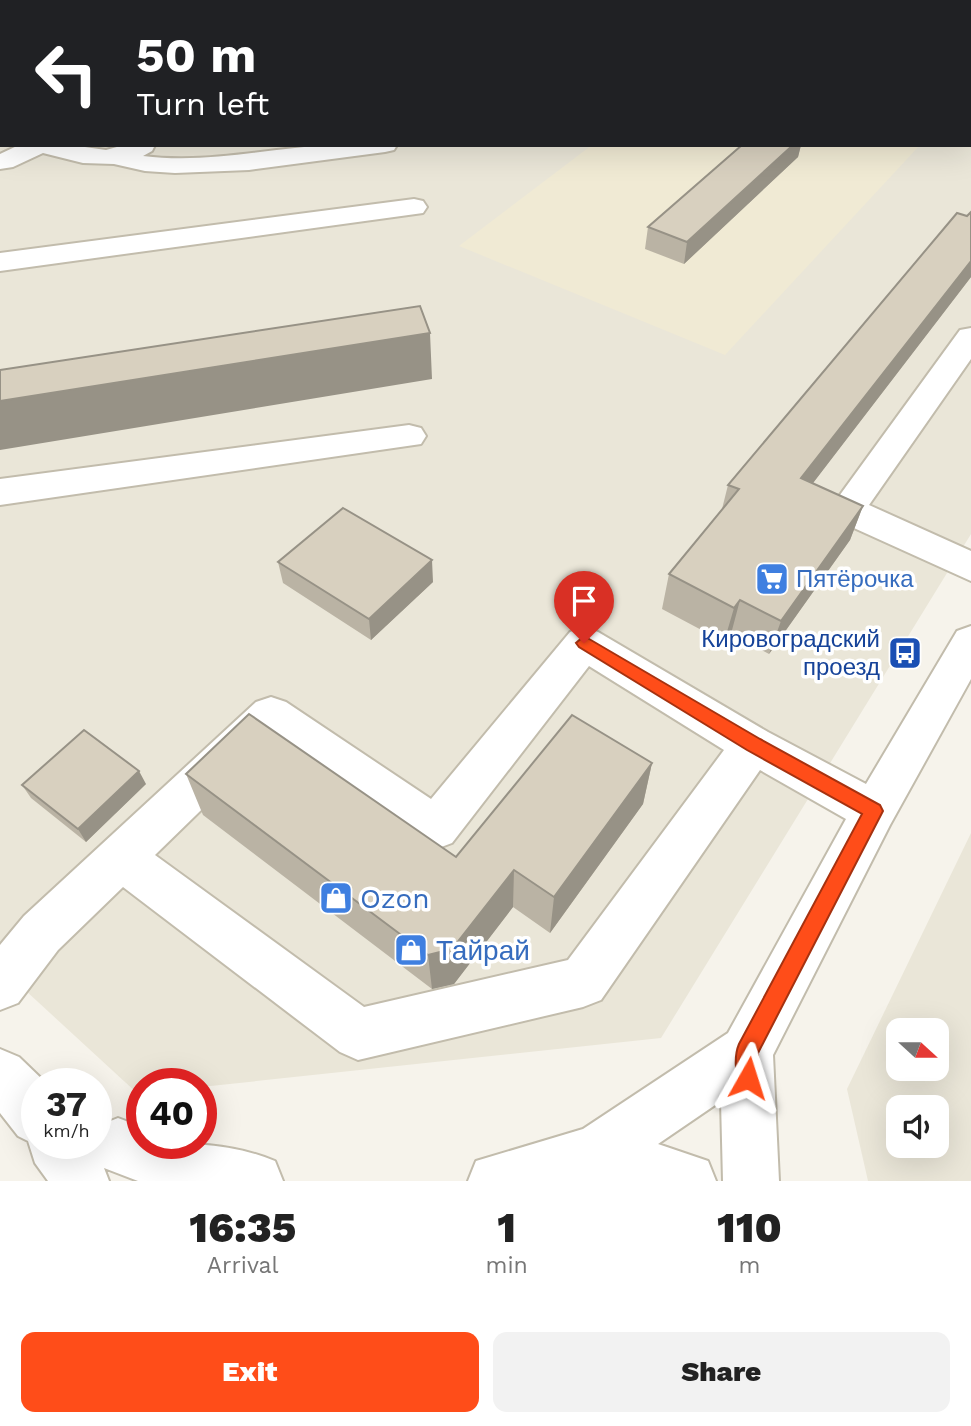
<!DOCTYPE html>
<html lang="en">
<head>
<meta charset="utf-8">
<style>
	:root { --surface:#fff; --page:#f2f2f2; --text:#222; --muted:#767676; --accent:#ff4d19 }
	body { margin:0; font-family:"Work Sans",sans-serif; background:var(--page); color:var(--text); height:100vh; display:flex; flex-direction:column; font-size:26px; white-space:nowrap }
	* { box-sizing:border-box; margin:0 }
	p { font-size:23px; color:var(--muted) }
	.icon { flex:none; width:38px; height:38px; fill:none; stroke:currentColor; stroke-width:2; stroke-linecap:round; stroke-linejoin:round }
	.map { position:relative; height:1181px; overflow:hidden }
	.drawer { display:flex; flex-direction:column; background:var(--surface); flex:1 }
	.drawer>* { flex:none }
	.banner { position:absolute; left:0px; top:0px; width:971px; height:147px; box-shadow:0 7px 28px #0002; background:#202124; color:#fff; overflow:hidden }
	.needle { width:46px; rotate:111deg }
	.tools { position:absolute; left:886px; top:1018px; display:grid; gap:14px }
	.tools a { display:grid; place-items:center; width:63px; height:63px; border-radius:14px; background:var(--surface); box-shadow:0 7px 28px #0002; font-size:35px }
	.speed { position:absolute; left:21px; top:1068px; display:flex; gap:14px; font-size:35px; font-weight:700; text-align:center }
	.speed>* { display:grid; place-content:center; width:91px; height:91px; border-radius:50%; background:var(--surface); box-shadow:0 7px 28px #0002; line-height:1 }
	.speed small { font-size:18px; font-weight:400 }
	.speed .limit { border:10px solid #d22; background:#fff; color:#111 }
	.pin { position:absolute; display:grid; place-items:center; width:60px; height:60px; color:#fff; margin:-72px -30px; border-radius:50% 50% 50% 0; rotate:-45deg; box-shadow:0 0 7px #0007 }
	.pin .icon { rotate:45deg }
	.me { position:absolute; width:77px; margin:-38px; rotate:6deg; stroke-linejoin:round; filter:drop-shadow(0 0 5px #0008) }
	.turn { display:flex; align-items:center; gap:24px; height:147px; padding:0 21px; font-size:32px }
	.turn .icon { width:91px; height:91px; stroke-width:2.5 }
	.turn b { display:block; font-size:49px; line-height:60px }
	.eta { display:flex; justify-content:space-evenly; align-items:center; height:119px; text-align:center }
	.eta b { font-size:42px; font-weight:800; line-height:49px }
	.action { display:flex; gap:14px; margin-top:auto; padding:14px 21px }
	.action a { flex:1; height:80px; border-radius:14px; background:var(--accent); color:#fff; font-size:28px; font-weight:800; line-height:80px; text-align:center }
	.action a+a { background:var(--page); color:var(--text) }
	.map>svg:first-child { display:block }
	.residential { fill:#eae6d8; fill-rule:evenodd }
	.education { fill:#f0ead4 }
	.lines { fill:none; stroke-linecap:round; stroke-linejoin:round }
	.minor-casing { stroke:#c2bcac; stroke-width:4 }
	.minor { fill:#fff; fill-rule:evenodd }
	.wall { fill:#bab3a4 }
	.shaded-wall { fill:#979286 }
	.building { fill:#d8d0bf; stroke:#979286; stroke-width:2 }
	.route { fill:#ff4d19; stroke:#a63210; stroke-width:2 }
	.labels { text-anchor:middle; dominant-baseline:central; stroke-width:7; stroke-linejoin:round; paint-order:stroke }
	.shop-label { font-size:24px; fill:#366cbe; stroke:#fff; text-anchor:start }
	.transit-label { font-size:24px; fill:#164399; stroke:#fff; text-anchor:end }
	.near-shop-label { font-size:28px; fill:#366cbe; stroke:#fff; text-anchor:start }
</style>
</head>
<body>
<div class="map">
<svg width="971" height="1181" viewBox="0 0 971 1181">
	<rect width="100%" height="100%" fill="#f6f3eb"/>
	<path class="residential" d="M0 0H971V534L661 1038 201 1087V1083H142V1093L138 1094 0 967ZM2 2H970V145H2Z
		M971 833V1181H868L847 1089ZM898 1031H936V1069H898ZM898 1108H936V1146H898Z"/>
	<path class="education" d="M592 145H920L725 355 459 246Z"/>
	<g class="lines">
		<defs>
			<path id="minor" d="M246 0H283L245 2Z
				M399 0H421L398 2Z
				M751 0H773L750 2Z
				M0 20H2V32H0Z
				M971 63V79H970V64Z
				M0 88H2L0 103Z
				M970 130H971V145H970Z
				M19 145H71L106 150 124 145H155L152 151 143 156C205 164 265 149 327 145 350 144 374 145 397 145L394 150 385 152 249 170 175 173 145 171 114 164 83 163 43 153 13 167 0 169V154Z
				M414 199 423 201 427 207 423 213 0 271V253Z
				M971 328V359L869 505 971 551V581L834 519 829 510 960 330Z
				M409 425 421 428 426 436 421 444 0 505V479Z
				M971 626V679L890 825 773 1055 779 1181H723L721 1101 658 1144 708 1161 716 1181H468L476 1161 583 1129 728 1033 846 819 760 770 601 1000 583 1007 358 1060 340 1052 123 887 58 950 18 1003 0 1010V945L24 916 256 702 271 697 286 702 431 799 570 632 584 627 598 632 768 732 866 784 957 631ZM589 666 724 750 568 960 364 1007 155 855 273 740 420 843 436 849 452 843Z
				M0 1049 19 1057 46 1083H37V1143H88L90 1146 96 1143 98 1126 118 1118 142 1127V1143C188 1143 232 1143 275 1161L283 1181H138L104 1168 109 1181H48L35 1163 28 1141 18 1136 0 1113Z"/>
		</defs>
		<use href="#minor" class="minor-casing"/>
		<use href="#minor" class="minor"/>
	</g>
	<path class="wall" d="M742 145H801L798 157 684 264 645 249 648 227Z
		M971 212V277L813 483 863 506 850 540 769 654 731 634 724 642 662 609 669 574 722 509 728 485Z
		M278 562 433 582 371 640 283 583Z
		M652 763 643 804 550 933 513 907 454 984 432 989 203 815 186 774 456 857Z
		M146 784 86 842 31 798 22 785Z"/>
	<path class="shaded-wall" d="M705 0H748V2H702Z
		M793 145H801L798 157 684 264 687 242Z
		M971 261V277L790 513 801 478Z
		M430 333 432 379 0 450V401Z
		M863 506 850 540 769 654 781 621Z
		M432 560 433 582 371 640 369 619Z
		M740 600 731 634 724 642 734 608Z
		M652 763 643 804 550 933 554 897Z
		M139 771 146 784 86 842 78 829Z
		M514 870 513 907 454 984 432 989 428 955Z"/>
	<path class="building" d="M652 0H705L702 2H650Z
		M742 145H793L687 242 648 227Z
		M971 212V261L801 478 863 506 781 621 740 600 734 608 669 574 739 489 728 485 957 213 967 216Z
		M420 306 430 333 0 401V370Z
		M343 508 432 560 369 619 278 562Z
		M249 714 456 857 572 715 652 763 554 897 514 870 452 949 428 955 186 774Z
		M84 730 139 771 78 829 22 785Z"/>
	<path class="route" d="M584 636 760 739 880 805 883 811 758 1053 759 1078 756 1085 748 1089 740 1085C735 1073 734 1056 739 1044L862 814 747 750 579 647 576 643Z"/>
	<defs>
		<symbol id="supermarket-square" viewBox="-11 -11 22 22"><rect x="-9" y="-9" width="18" height="18" rx="4" fill="#3f7fe0" stroke="#fff"/><path d="M-6-5.5h2.5l.6 2H6L4.5 2H-2.5L-4.4-4H-6ZM-1.5 3.2a1.3 1.3 0 1 0 .1 0ZM3 3.2a1.3 1.3 0 1 0 .1 0Z" fill="#fff"/></symbol>
		<symbol id="bus-square" viewBox="-11 -11 22 22"><rect x="-9" y="-9" width="18" height="18" rx="4" fill="#1a4fb4" stroke="#fff"/><path d="M-5-6H5V4H4V6H2V4H-2V6H-4V4H-5ZM-3.5-4V0h7V-4ZM-3.5 1.2v1.5H-2V1.2ZM2 1.2v1.5H3.5V1.2Z" fill="#fff"/></symbol>
		<symbol id="shop-square" viewBox="-11 -11 22 22"><rect x="-9" y="-9" width="18" height="18" rx="4" fill="#3f7fe0" stroke="#fff"/><path d="M-5-2.5h2.3a2.7 3.5 0 0 1 5.4 0H5L5.5 6h-11ZM-1.5-2.5h3a1.5 2.3 0 0 0-3 0Z" fill="#fff"/></symbol>
	</defs>
	<g fill-rule="evenodd">
		<use href="#supermarket-square" x="753" y="560" width="38" height="38"/>
		<use href="#bus-square" x="886" y="634" width="38" height="38"/>
		<use href="#shop-square" x="317" y="879" width="38" height="38"/>
		<use href="#shop-square" x="392" y="931" width="38" height="38"/>
	</g>
	<g class="labels">
		<g class="shop-label">
			<text x="796" y="579">Пятёрочка</text>
		</g>
		<g class="transit-label">
			<text x="880" y="639">Кировоградский<tspan x="880" dy="28">проезд</tspan></text>
		</g>
		<g class="near-shop-label">
			<text x="360" y="898">Ozon</text>
			<text x="436" y="950">Тайрай</text>
		</g>
	</g>
</svg>
<div class="tools">
<a><svg class="needle" viewBox="-14 -14 28 28"><path d="M0-13l5 13h-10z" fill="#e53935"/><path d="M0 13l5-13h-10z" fill="#767676"/></svg></a>
<a><svg class="icon" aria-label="sound" viewBox="0 0 24 24"><path d="M4 9h4l5-4v14l-5-4H4zM17 9q2 3 0 6"/></svg></a>
</div>
<div class="speed"><div>37<small>km/h</small></div><div class="limit">40</div></div>
<div class="pin" style="left:584px;top:643px;background:#d93025"><svg class="icon" aria-label="arrive" viewBox="0 0 24 24"><path d="M6 21V4h12l-3 4 3 4H6"/></svg></div>
<svg class="me" style="left:748px;top:1078px" viewBox="-20 -20 40 40"><path d="M0-17L14 15 0 8-14 15z" fill="#ff4d19" stroke="#fff" stroke-width="4"/></svg>
<div class="banner">
<div class="turn"><svg class="icon" aria-label="left" viewBox="0 0 24 24"><path d="M17 20v-9H6M10 6l-5 5 5 5"/></svg><div><b>50 m</b>Turn left</div></div>
</div>
</div>
<section class="drawer">
<div class="eta">
<div><b>16:35</b><p>Arrival</p></div>
<div><b>1</b><p>min</p></div>
<div><b>110</b><p>m</p></div>
</div>
<div class="action"><a>Exit</a><a>Share</a></div>
</section>
</body>
</html>
